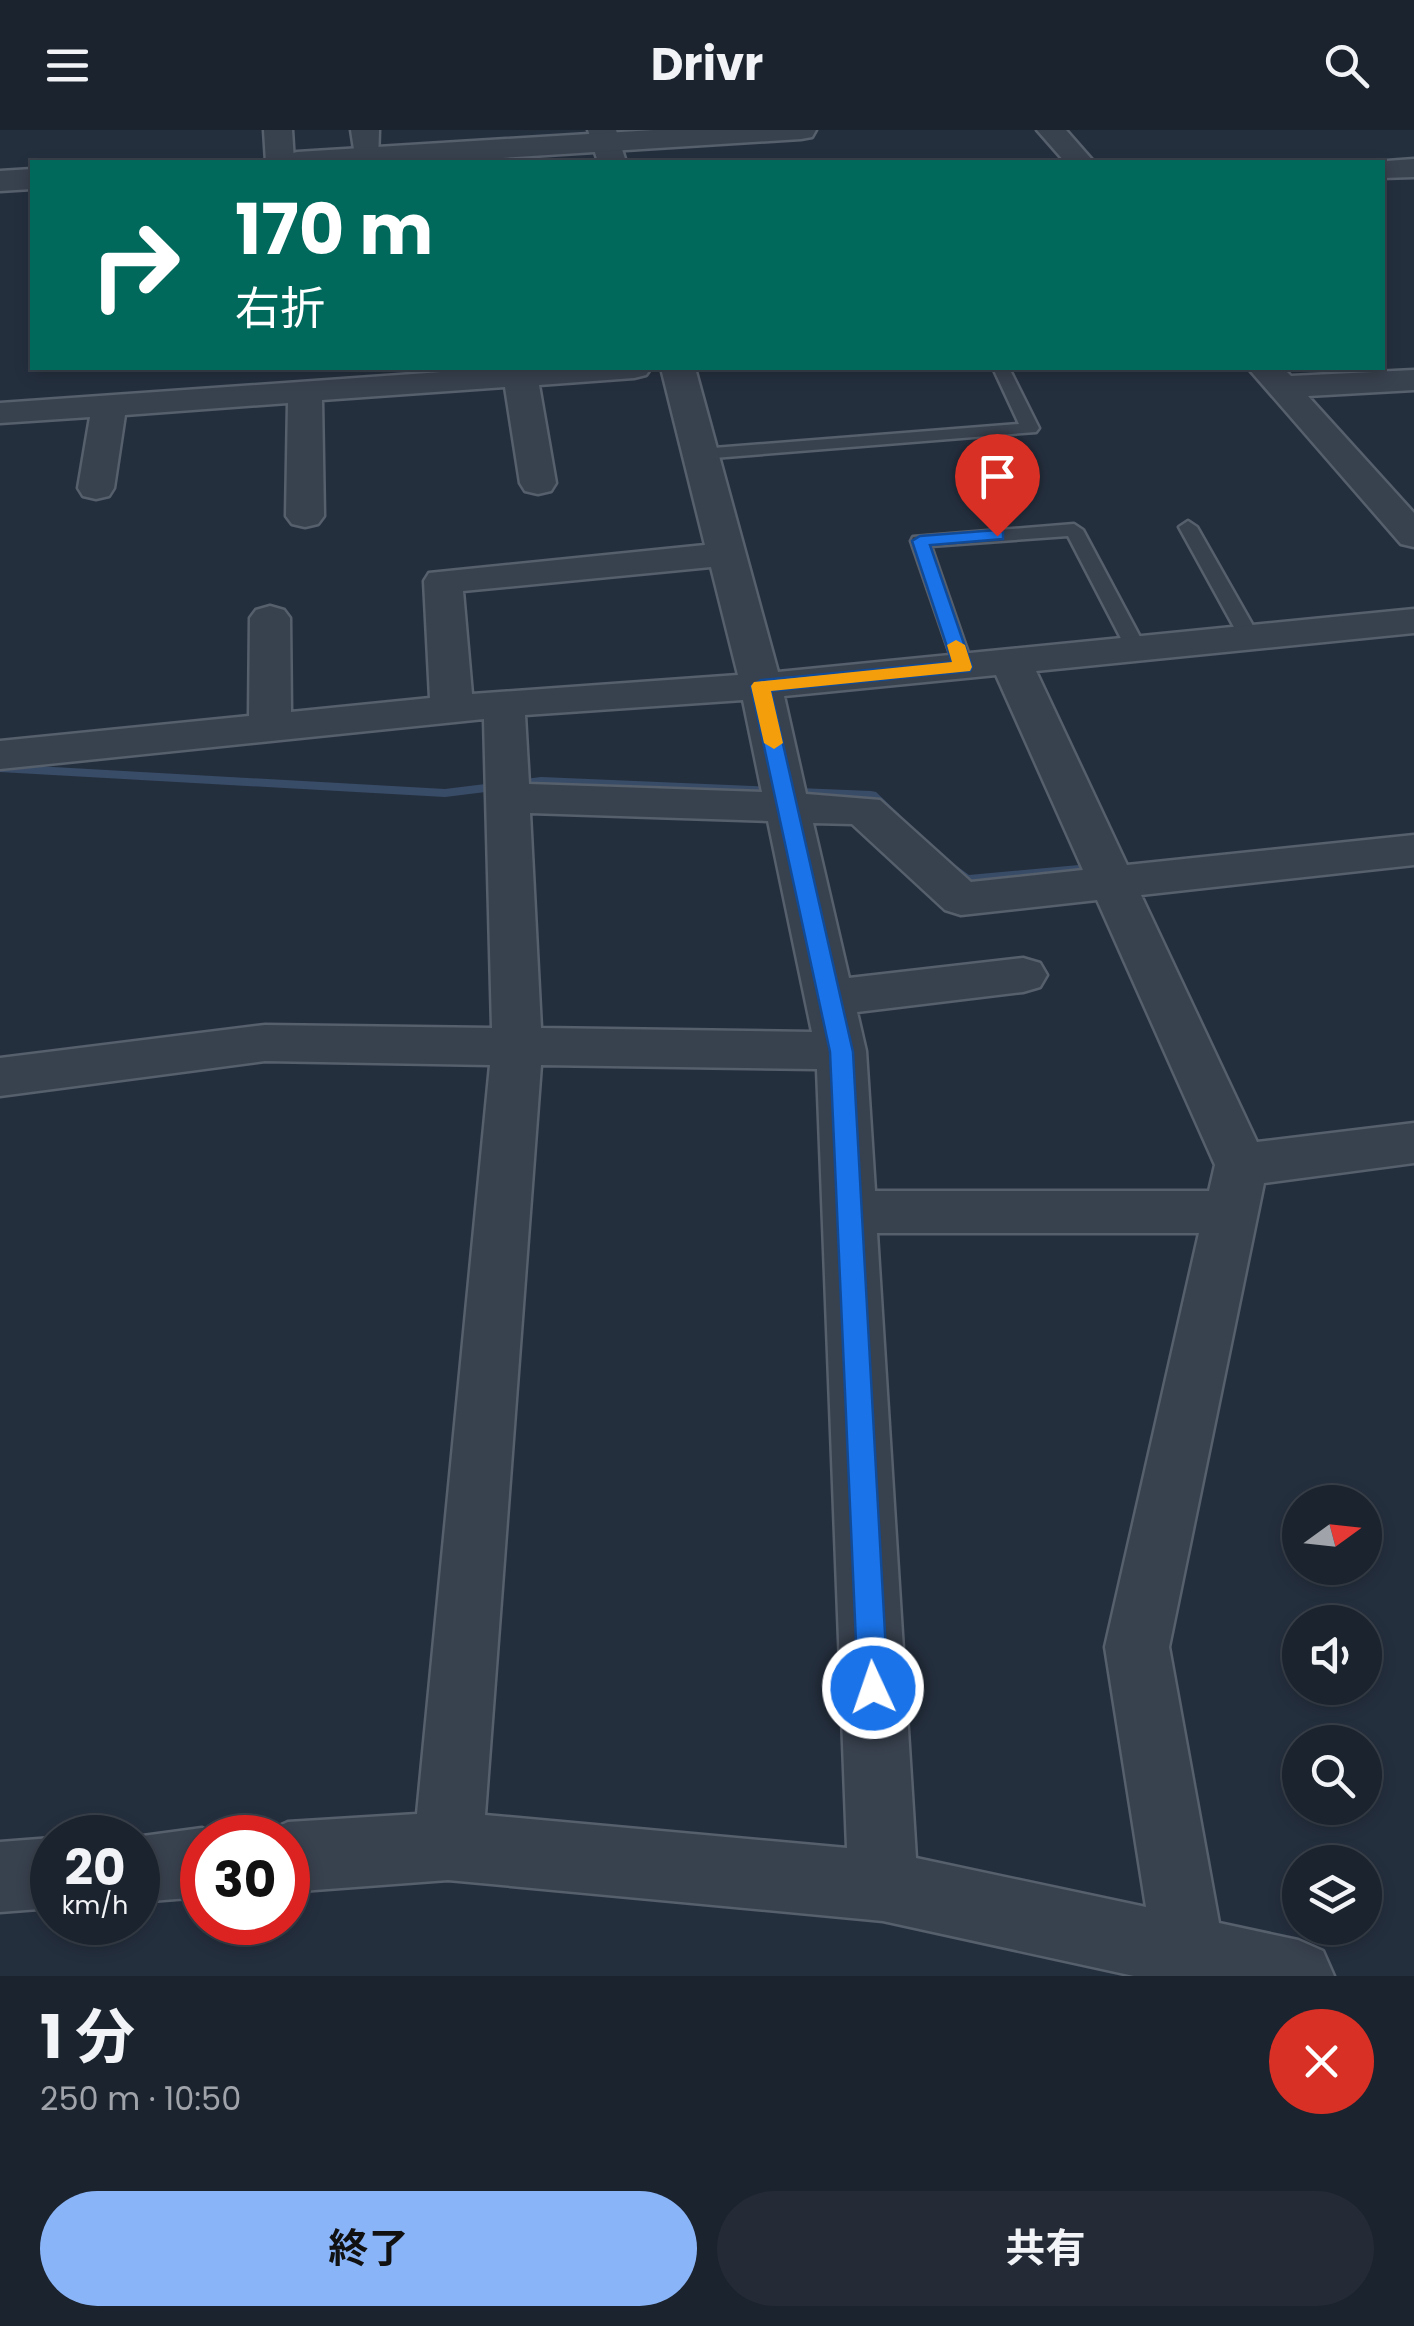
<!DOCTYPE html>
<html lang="ja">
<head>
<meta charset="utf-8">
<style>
	:root { --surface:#1b232e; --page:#242b36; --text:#f1f3f6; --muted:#a0a4aa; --line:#39404a; --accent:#8ab4f8 }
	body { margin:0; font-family:Poppins,"Noto Sans JP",sans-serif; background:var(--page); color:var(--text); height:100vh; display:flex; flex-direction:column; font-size:38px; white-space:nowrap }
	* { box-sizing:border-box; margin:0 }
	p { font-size:32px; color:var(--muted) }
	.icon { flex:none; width:55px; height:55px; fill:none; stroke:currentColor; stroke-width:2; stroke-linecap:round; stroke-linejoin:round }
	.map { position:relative; height:1846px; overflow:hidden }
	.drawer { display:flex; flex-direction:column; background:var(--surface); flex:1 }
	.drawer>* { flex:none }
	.top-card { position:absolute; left:30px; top:30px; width:1355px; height:210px; border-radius:0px; box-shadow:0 5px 15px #0003,0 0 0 2px var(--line); background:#00695c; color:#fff; overflow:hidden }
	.needle { width:65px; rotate:75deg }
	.buttons { position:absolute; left:1282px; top:1355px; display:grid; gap:20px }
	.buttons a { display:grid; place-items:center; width:100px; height:100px; border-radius:50%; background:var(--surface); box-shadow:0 5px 15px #0003,0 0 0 2px var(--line); font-size:50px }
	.speed { position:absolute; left:30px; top:1685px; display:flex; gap:20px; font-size:50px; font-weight:700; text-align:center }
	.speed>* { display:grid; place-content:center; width:130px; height:130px; border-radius:50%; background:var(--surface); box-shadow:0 5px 15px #0003,0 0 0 2px var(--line); line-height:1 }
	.speed small { font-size:25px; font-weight:400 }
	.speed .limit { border:15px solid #d22; background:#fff; color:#111 }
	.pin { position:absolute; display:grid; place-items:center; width:85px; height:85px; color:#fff; margin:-102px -42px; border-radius:50% 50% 50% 0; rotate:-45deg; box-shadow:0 0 10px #0007 }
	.pin .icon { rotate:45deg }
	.me { position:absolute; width:110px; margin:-55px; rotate:357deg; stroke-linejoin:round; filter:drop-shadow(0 0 8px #0008) }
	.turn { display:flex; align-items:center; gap:35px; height:210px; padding:0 40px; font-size:45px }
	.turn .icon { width:130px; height:130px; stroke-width:2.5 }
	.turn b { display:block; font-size:70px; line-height:85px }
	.round { display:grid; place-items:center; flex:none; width:105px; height:105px; border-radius:52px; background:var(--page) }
	.head { display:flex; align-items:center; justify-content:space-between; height:170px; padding:0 40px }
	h1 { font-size:60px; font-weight:700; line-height:75px }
	.action { display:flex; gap:20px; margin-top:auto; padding:20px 40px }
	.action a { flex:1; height:115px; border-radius:60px; background:var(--accent); color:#111; font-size:40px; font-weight:700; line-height:115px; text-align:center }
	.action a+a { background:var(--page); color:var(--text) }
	header { display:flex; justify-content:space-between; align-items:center; height:130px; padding:0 40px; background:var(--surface); font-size:45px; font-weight:700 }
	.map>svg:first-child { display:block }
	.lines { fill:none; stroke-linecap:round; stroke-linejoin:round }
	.stream { fill:#394c67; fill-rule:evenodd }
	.service-casing { stroke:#565f6c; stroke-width:5 }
	.minor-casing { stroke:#565f6c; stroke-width:5 }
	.tertiary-casing { stroke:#565f6c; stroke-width:5 }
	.service { fill:#38414e; fill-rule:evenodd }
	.minor { fill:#38414e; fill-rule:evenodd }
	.tertiary { fill:#38414e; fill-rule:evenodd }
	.route { fill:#1a73e8; stroke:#114b97; stroke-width:2.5 }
	.slow { fill:#f59e0b }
</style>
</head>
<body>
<header><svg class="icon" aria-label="menu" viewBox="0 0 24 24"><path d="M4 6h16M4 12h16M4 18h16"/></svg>Drivr<svg class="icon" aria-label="search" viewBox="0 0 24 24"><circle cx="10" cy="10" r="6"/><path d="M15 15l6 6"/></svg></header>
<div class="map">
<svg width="1414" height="1846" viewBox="0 0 1414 1846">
	<rect width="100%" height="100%" fill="#242f3e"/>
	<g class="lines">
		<path class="stream" d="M0 634 445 659 541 647 871 661 876 662 899 684 892 688 887 687 868 669 541 655 445 667 0 642Z
			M1101 733 1106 735 1108 738 1106 741 966 755 961 753 947 739 954 734 969 745Z"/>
		<defs>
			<path id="service" d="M993 238H1009L1039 298 1036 302 701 329 692 324 701 319 1019 294Z
				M1188 391 1197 397 1260 508 1257 512 1250 514 1240 508 1179 397Z
				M1074 394 1083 400 1147 520 1144 524 1137 526 1127 520 1068 406 931 416 973 537 970 541H956L911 411 913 407Z"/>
			<path id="minor" d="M264 0H292L294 32H266Z
				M351 0H379L378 32H356Z
				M588 0H616L626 32H598Z
				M1037 0H1066L1094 32H1065Z
				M1414 29V47L1382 48V32H1373Z
				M498 238H651L646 245 634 248 539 255 556 353 551 361 538 364 525 361 520 353 505 257 322 270 324 386 318 394 305 397 292 394 286 386 288 273 125 285 114 358 109 366 96 369 83 366 78 358 90 287 0 293V273Z
				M661 238H695L778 542 1414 479V503L1036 541 1127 735 1414 705V735L1141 765 1257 1012 1414 993V1033L1264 1053 1169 1517 1219 1793 1298 1810 1323 1821 1334 1846H1134L883 1791 448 1750 288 1762V1708H262L264 1703 288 1692 417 1684 490 935 265 931 0 966V928L265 895 492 898 484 589 0 639V611L249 586 250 488 256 480 270 476 284 480 290 488 291 582 430 568 424 451 429 443 705 415ZM711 437 738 545 472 564 463 461ZM996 545 1083 740 971 752 880 670 806 664 784 566ZM743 570 762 662 529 654 525 585ZM530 683 768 691 812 902 541 898ZM813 693 852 694 945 780 961 785 1097 770 1215 1035 1209 1061H875L866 921 857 882 1023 862 1040 857 1047 845 1040 833 1023 828 849 848ZM541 935 817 939 847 1718 485 1685ZM877 1103H1199L1105 1517 1146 1777 916 1728Z
				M1248 238H1283L1291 246 1414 240V260L1308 266 1414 383V417L1401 414Z
				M202 1698 224 1708H202V1767L138 1772V1708H128Z
				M52 1708V1778L0 1782V1712Z"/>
			<path id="tertiary" d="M654 0H816L812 7 801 9 438 32H281L286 25 297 22Z
				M32 39V59L0 61V41Z"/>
		</defs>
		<use href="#service" class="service-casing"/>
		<use href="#minor" class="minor-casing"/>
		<use href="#tertiary" class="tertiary-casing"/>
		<use href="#service" class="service"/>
		<use href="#minor" class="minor"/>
		<use href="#tertiary" class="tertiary"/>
	</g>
	<path class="route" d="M997 400 1003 402V409L930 415 972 537 970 541 771 561 853 922 888 1558 883 1568 873 1572 862 1568 858 1558 830 922 751 556 761 550 952 532 912 411 920 406Z"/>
	<path class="slow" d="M956 510 965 515 972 537 970 541 771 561 783 613 774 619 764 613 751 556 754 552 952 532 947 515Z"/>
</svg>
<div class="buttons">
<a><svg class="needle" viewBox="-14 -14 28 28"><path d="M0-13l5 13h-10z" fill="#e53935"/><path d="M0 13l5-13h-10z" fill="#a0a4aa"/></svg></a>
<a><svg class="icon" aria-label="sound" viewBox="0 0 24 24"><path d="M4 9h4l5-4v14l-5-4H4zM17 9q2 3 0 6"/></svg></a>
<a><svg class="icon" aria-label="search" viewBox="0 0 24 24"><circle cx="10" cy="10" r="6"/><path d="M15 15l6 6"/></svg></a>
<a><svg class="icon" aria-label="layers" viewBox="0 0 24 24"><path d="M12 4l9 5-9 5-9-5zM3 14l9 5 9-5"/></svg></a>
</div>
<div class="speed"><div>20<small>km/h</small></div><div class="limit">30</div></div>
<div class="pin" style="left:997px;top:406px;background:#d93025"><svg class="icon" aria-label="arrive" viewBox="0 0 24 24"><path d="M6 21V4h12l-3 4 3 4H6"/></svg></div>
<svg class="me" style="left:873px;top:1558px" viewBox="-20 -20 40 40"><circle r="17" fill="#1a73e8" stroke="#fff" stroke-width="3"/><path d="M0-11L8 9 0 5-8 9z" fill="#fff"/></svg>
<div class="top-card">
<div class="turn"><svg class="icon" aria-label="right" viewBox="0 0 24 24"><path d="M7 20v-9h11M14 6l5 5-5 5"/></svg><div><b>170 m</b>右折</div></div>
</div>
</div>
<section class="drawer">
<div class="head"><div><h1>1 分</h1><p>250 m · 10:50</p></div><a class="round" style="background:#d93025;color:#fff"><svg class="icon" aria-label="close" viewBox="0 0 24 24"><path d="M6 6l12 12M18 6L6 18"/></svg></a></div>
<div class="action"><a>終了</a><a>共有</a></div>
</section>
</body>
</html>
